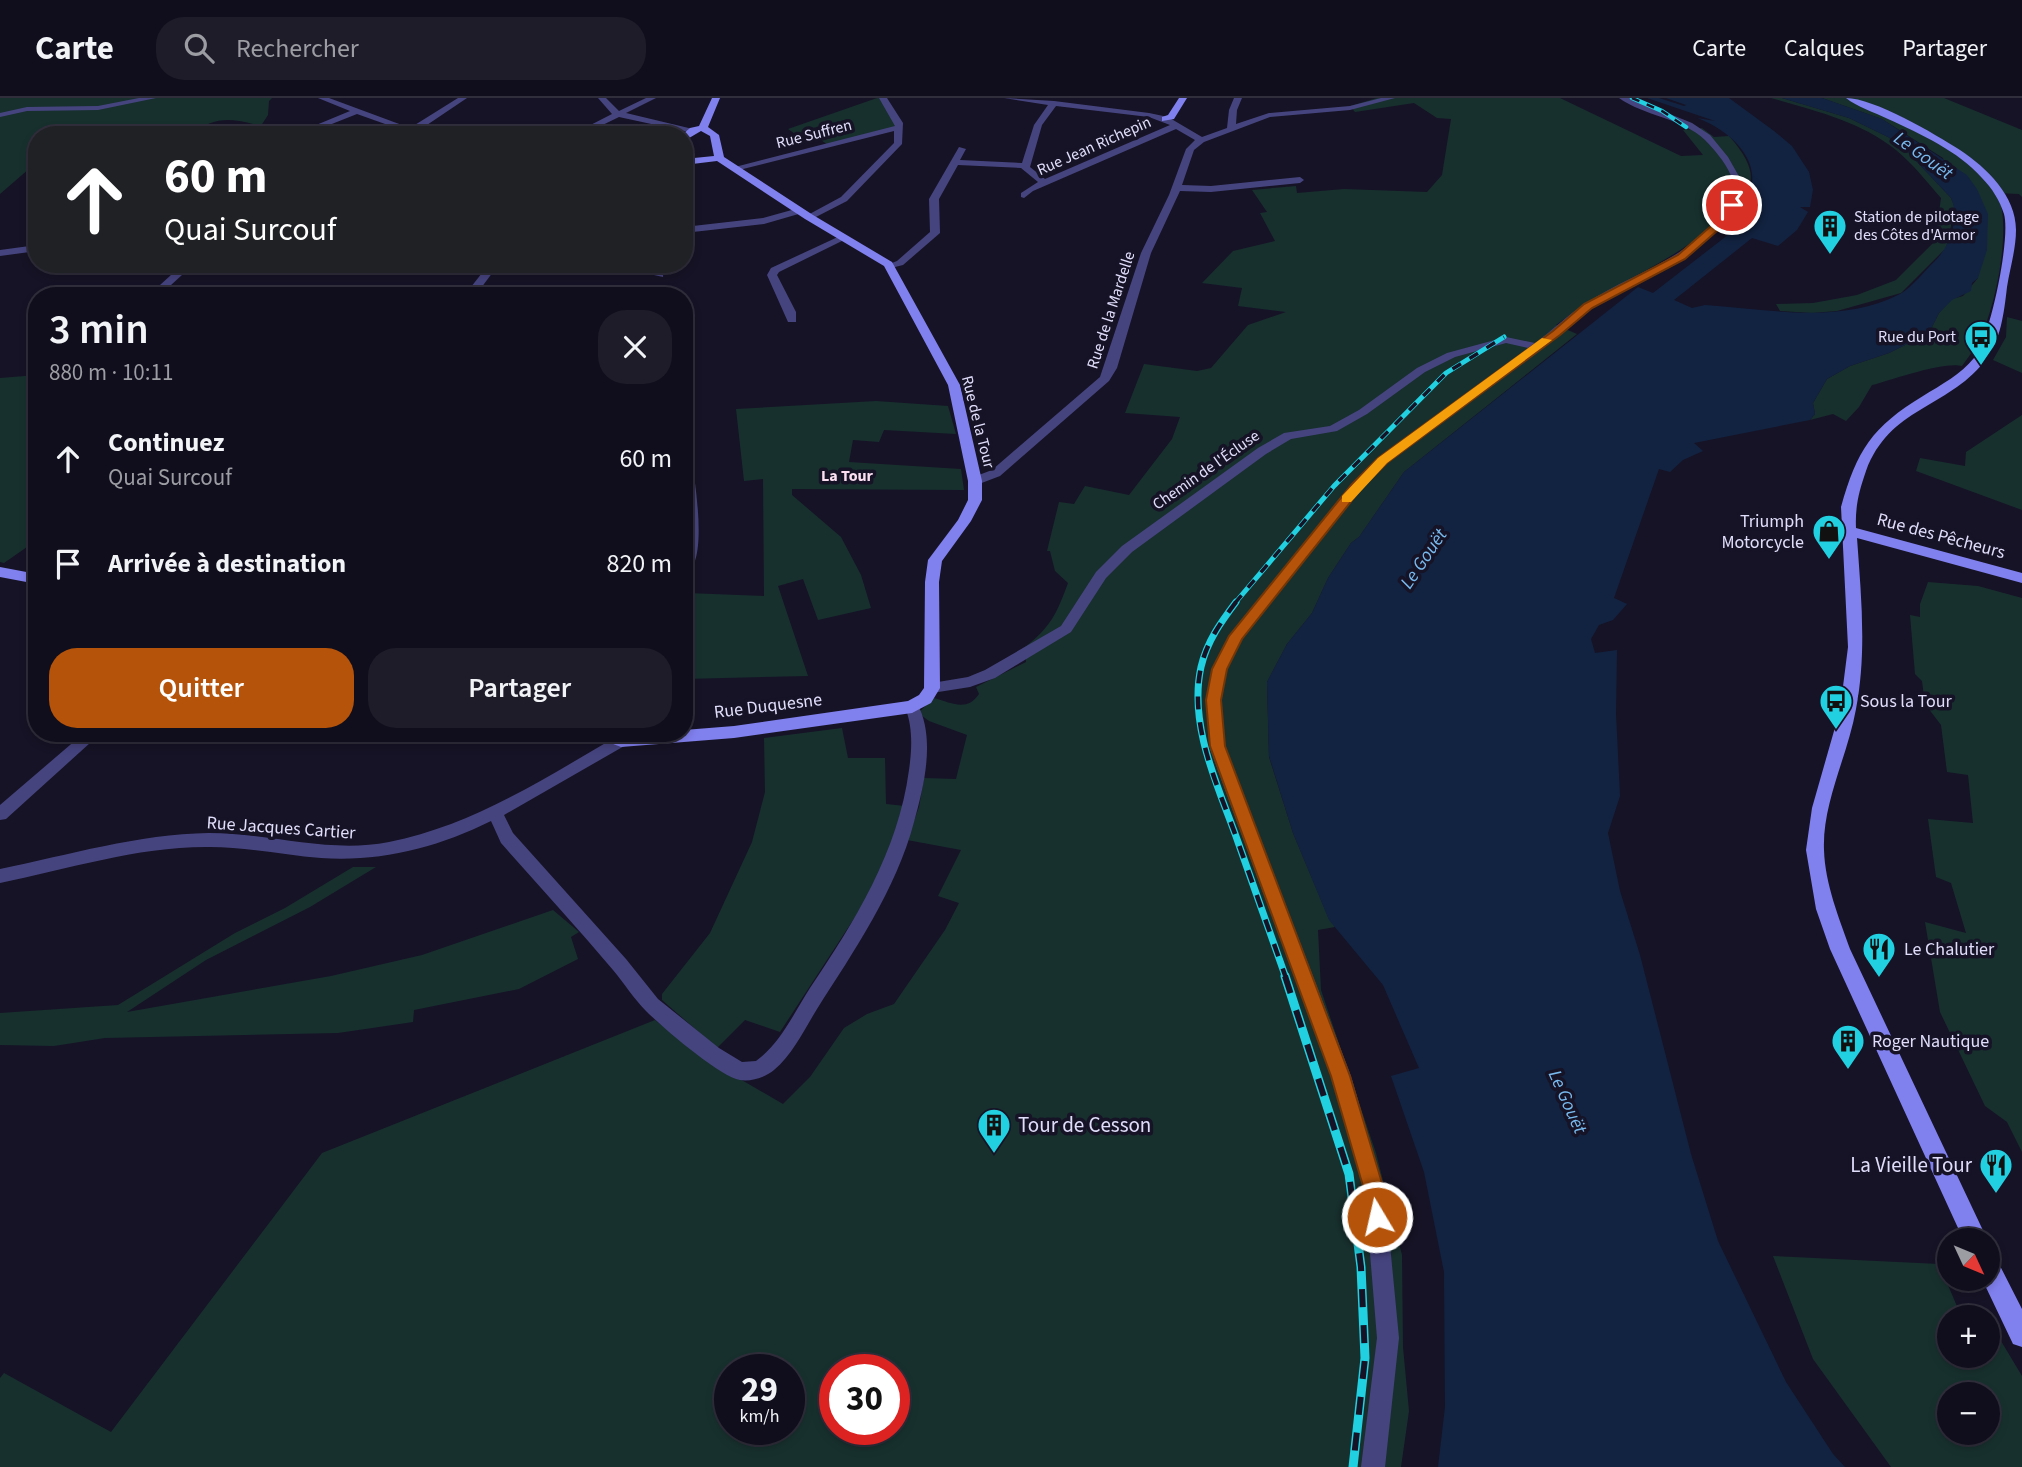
<!DOCTYPE html>
<html lang="fr">
<head>
<meta charset="utf-8">
<style>
	:root { --surface:#100e1c; --page:#1e1c29; --text:#f1f3f6; --muted:#9c9ca3; --line:#302e3b; --accent:#b45309 }
	body { margin:0; font-family:"Source Sans 3",sans-serif; background:var(--page); color:var(--text); height:100vh; display:flex; flex-direction:column; font-size:26px; white-space:nowrap }
	* { box-sizing:border-box; margin:0 }
	p { font-size:23px; color:var(--muted) }
	.icon { flex:none; width:38px; height:38px; fill:none; stroke:currentColor; stroke-width:2; stroke-linecap:round; stroke-linejoin:round }
	.map { position:relative; flex:1; overflow:hidden }
	.sheet { position:absolute; left:28px; top:189px; width:665px; height:455px; display:flex; flex-direction:column; background:var(--surface); border-radius:28px; box-shadow:0 4px 10px #0003,0 0 0 2px var(--line) }
	.sheet>* { flex:none }
	.top-card { position:absolute; left:28px; top:28px; width:665px; height:147px; border-radius:28px; box-shadow:0 4px 10px #0003,0 0 0 2px var(--line); background:#202124; color:#fff; overflow:hidden }
	.needle { width:46px; rotate:134deg }
	.fabs { position:absolute; left:1937px; top:1130px; display:grid; gap:14px }
	.fabs a { display:grid; place-items:center; width:63px; height:63px; border-radius:50%; background:var(--surface); box-shadow:0 4px 10px #0003,0 0 0 2px var(--line); font-size:35px }
	.speed { position:absolute; left:714px; top:1256px; display:flex; gap:14px; font-size:35px; font-weight:700; text-align:center }
	.speed>* { display:grid; place-content:center; width:91px; height:91px; border-radius:50%; background:var(--surface); box-shadow:0 4px 10px #0003,0 0 0 2px var(--line); line-height:1 }
	.speed small { font-size:18px; font-weight:400 }
	.speed .limit { border:10px solid #d22; background:#fff; color:#111 }
	.pin { position:absolute; display:grid; place-items:center; width:60px; height:60px; color:#fff; margin:-30px; border:4px solid #fff; border-radius:50%; box-shadow:0 2px 7px #0007 }
	.me { position:absolute; width:77px; margin:-38px; rotate:351deg; stroke-linejoin:round; filter:drop-shadow(0 0 5px #0008) }
	.turn { display:flex; align-items:center; gap:24px; height:147px; padding:0 21px; font-size:32px }
	.turn .icon { width:91px; height:91px; stroke-width:2.5 }
	.turn b { display:block; font-size:49px; line-height:60px }
	.round { display:grid; place-items:center; flex:none; width:74px; height:74px; border-radius:28px; background:var(--page) }
	.overview { display:flex; align-items:center; justify-content:space-between; height:119px; padding:0 21px }
	h1 { font-size:42px; font-weight:600; line-height:52px }
	.cta { display:flex; gap:14px; margin-top:auto; padding:14px 21px }
	.cta a { flex:1; height:80px; border-radius:28px; background:var(--accent); color:#fff; font-size:28px; font-weight:600; line-height:80px; text-align:center }
	.cta a+a { background:var(--page); color:var(--text) }
	ul { padding:0; list-style:none }
	li { display:flex; align-items:center; gap:21px; height:105px; padding:0 21px }
	li div { flex:1 }
	li b { display:block; font-size:26px }
	li em { font-style:normal }
	header { display:flex; align-items:center; gap:42px; box-sizing:border-box; height:98px; padding:0 35px; background:var(--surface); border-bottom:2px solid var(--line) }
	header strong { font-size:33px }
	nav { display:flex; gap:38px; margin-inline-start:auto; font-size:24px }
	.search { width:490px; height:63px; background:var(--page); display:flex; align-items:center; gap:18px; box-sizing:border-box; padding:0 24px; border-radius:28px; color:var(--muted); font-size:26px }
	.map>svg:first-child { display:block }
	.green { fill:#17302e; fill-rule:evenodd }
	.water { fill:#122341 }
	.lines { fill:none; stroke-linecap:round; stroke-linejoin:round }
	.street { fill:#46447f; fill-rule:evenodd }
	.secondary { fill:#8180ef; fill-rule:evenodd }
	.rail-far3-casing { stroke:#21d1e2; stroke-width:4.5 }
	.rail-far2-casing { stroke:#21d1e2; stroke-width:5 }
	.rail-far1-casing { stroke:#21d1e2; stroke-width:7 }
	.rail-casing { stroke:#21d1e2; stroke-width:9 }
	.rail-far3 { stroke:#161326; stroke-width:2.5; stroke-dasharray:8; stroke-linecap:butt }
	.rail-far2 { stroke:#161326; stroke-width:3.5; stroke-dasharray:10; stroke-linecap:butt }
	.rail-far1 { stroke:#161326; stroke-width:4.5; stroke-dasharray:13; stroke-linecap:butt }
	.rail { stroke:#161326; stroke-width:6; stroke-dasharray:18; stroke-linecap:butt }
	.route { fill:#b45309; stroke:#753606; stroke-width:2 }
	.slow { fill:#f59e0b }
	.labels { text-anchor:middle; dominant-baseline:central; stroke-width:7; stroke-linejoin:round; paint-order:stroke }
	.far-street-label { font-size:16px; fill:#e0ddfb; stroke:#161326 }
	.far-poi-label { font-size:16px; fill:#e0ddfb; stroke:#161326; text-anchor:start }
	.far-neighbourhood-label { font-size:16px; font-weight:bold; fill:#fbdff1; stroke:#161326 }
	.poi-label { font-size:18px; fill:#e0ddfb; stroke:#161326; text-anchor:start }
	.street-label { font-size:18px; fill:#e0ddfb; stroke:#161326 }
	.water-label { font-size:19px; font-style:italic; fill:#78b9ee; stroke:#161326 }
	.near-poi-label { font-size:21px; fill:#e0ddfb; stroke:#161326; text-anchor:start }
</style>
</head>
<body>
<header>
<strong>Carte</strong>
<div class="search"><svg class="icon" aria-label="search" viewBox="0 0 24 24"><circle cx="10" cy="10" r="6"/><path d="M15 15l6 6"/></svg>Rechercher</div>
<nav><a>Carte</a><a>Calques</a><a>Partager</a></nav>
</header>
<div class="map">
<svg width="2022" height="1369" viewBox="0 0 2022 1369">
	<rect width="100%" height="100%" fill="#161326"/>
	<path class="green" d="M0 0H272L269 3 268 17 255 37H252L255 31 253 26C227 19 212 20 190 37H37V64L0 96Z
		M877 0H883L899 29 828 47 811 35 798 38 788 31Z
		M1377 0H1560L1681 58 1703 57 1683 32 1702 30 1714 39 1729 38C1764 78 1753 91 1724 130L1714 127C1664 170 1607 187 1556 227L1577 236 1404 374 1359 439 1351 445 1328 480 1312 515 1287 546 1267 584 1269 659 1293 735 1329 821 1335 829 1318 832 1321 892 1376 1055 1402 1157 1403 1249 1409 1313 1401 1369H0V1280L4 1275 111 1334 322 1055 655 922 709 963 783 1006 810 979 844 930 867 916 894 906 945 832 959 805 938 798 961 752 907 742 919 709 924 680 956 681 967 637 929 623 918 615 934 600C952 605 967 614 979 596L976 589 1026 564 1025 549C1051 529 1057 515 1068 485L1055 473 1050 453H1047L1059 404 1074 406 1085 388 1129 397 1172 341 1180 319 1125 315 1144 266 1197 273 1211 270 1248 227 1286 214 1238 208 1242 190 1202 185 1233 153 1275 143 1260 115 1267 114 1252 92 1296 88 1297 95 1344 91 1427 94 1442 77 1451 21 1437 20 1414 5 1355 14 1350 8ZM730 1272H789V1332H730ZM835 1272H894V1332H835Z
		M1771 0H1782L1849 20 1888 39 1904 50 1951 100 1955 110 1946 150 1901 195 1837 213 1812 215 1780 213 1776 206 1813 205 1857 197 1896 182 1935 143 1941 100C1927 84 1913 66 1896 52 1860 23 1815 13 1771 0Z
		M1822 0H1944L2022 32V99L2019 96 1997 95C2012 126 1997 199 1984 231 1978 245 1971 256 1962 268 1943 263 1892 282 1872 287L1859 309 1846 323 1833 316 1810 322 1815 316 1813 305 1827 281 1850 268 1889 255 1929 235 1939 215 1952 201 1963 198 1978 180 1943 60 1882 21Z
		M2007 219 2022 223V275L1993 262 2006 239Z
		M37 277V442L4 465 0 464V280Z
		M876 303 948 308 956 336 884 332 879 344 853 342 849 364 961 371 964 392 792 391V397L841 439 861 477 871 510 818 522 803 481 778 488 808 578 684 581V503L687 495 764 498 763 381 744 383 736 311Z
		M2022 317V412L1916 373 1920 360 1965 368 1966 354Z
		M1928 484 1978 488 2022 500V1054L2007 1024 1985 1008 1940 914 1925 824 1966 835 1951 785 1936 779 1928 721 1973 725 1968 677 1947 674 1941 627 1925 606 1922 583 1915 576 1910 517 1920 519V506Z
		M842 630 848 660H885L886 706 905 708 894 744 868 799 780 934 745 922 717 950 662 902V896L710 835 752 744 765 694 764 640Z
		M353 769H376L310 809 206 862 127 914 331 878 422 857 553 812 579 834 571 839 578 861 519 891 414 912 413 924 338 935 105 940 54 948 0 947V915L118 907 235 835 285 810Z
		M1773 1158 1939 1166 1962 1220H1950V1258H1988V1233H1995L2022 1278V1369H1891L1813 1261ZM1950 1297H1988V1335H1950Z"/>
	<path class="water" d="M1647 0H1659L1684 8 1686 7 1666 0H1729L1774 33 1792 48 1809 74 1813 92 1810 109H1800L1808 114 1797 132 1778 148 1752 140 1674 202 1692 210 1705 207C1768 211 1841 227 1900 196 1913 189 1924 173 1935 163 1950 148 1960 120 1951 100L1904 50 1888 39 1849 20 1782 0H1822L1882 21 1967 77 1977 91 1988 116 1987 152 1978 180 1972 185 1971 193 1952 202 1939 215 1929 235 1889 255 1850 268 1827 281 1813 305 1815 316 1810 322 1694 345 1703 353 1683 362 1670 374 1659 371 1614 500 1627 506 1613 522 1599 527 1591 541 1595 555 1617 552 1616 616 1620 698 1608 735 1620 793 1640 857 1691 1056 1718 1143 1786 1284 1833 1356 1845 1369H1438L1445 1309 1444 1174 1424 1074 1391 978 1419 970 1383 887 1329 822 1293 735 1269 658 1267 584 1287 546 1312 515 1328 480 1351 445 1359 439 1404 374 1638 189 1653 195 1733 133 1724 130C1733 118 1745 106 1750 93 1762 59 1725 30 1697 20L1715 23Z"/>
	<g class="lines">
		<path class="street" d="M139 0H156L98 12 27 13 0 19V15L27 9 98 8Z
			M318 0H329L410 30 458 0H467L418 33 426 37 402 36V32L357 16 304 37H292L350 13Z
			M598 0H606L619 13 646 0H656L626 15 697 32 693 35 619 19 582 37H571L612 16Z
			M879 0H887L903 25 902 46 847 103 812 121 804 119 841 99 894 45V33L735 73 731 70 895 28Z
			M1004 0 1054 3 1149 15 1168 19 1202 39 1227 30 1229 12 1234 0H1242L1237 12 1236 26 1269 15 1350 8 1381 0H1395L1350 12 1270 19 1204 44 1194 52 1182 87 1211 88 1300 79 1304 82 1300 85 1211 94 1180 93 1151 155 1117 270 1109 283 1000 378 979 386H971V380L992 372 1100 279 1141 155 1169 97 1186 51 1195 42 1176 31 1033 93 1024 100 1021 99V95L1038 84 1021 70 958 67 939 101 940 135 903 167 887 171V167L897 163 930 134 929 101 959 49 966 51 960 62 1022 65 1034 27 1048 7ZM1056 8 1149 19 1170 27 1045 81 1030 69 1042 27Z
			M1619 0H1630L1692 25 1710 37 1728 59 1741 82 1743 91 1737 107 1717 132 1685 161 1592 210 1560 237 1387 365 1361 391 1242 540 1227 571 1221 602 1225 648 1351 978 1385 1095 1399 1240 1385 1369H1361L1377 1240 1365 1095 1331 978 1209 648 1207 602 1213 571 1231 535 1353 385 1379 359 1528 250 1506 245 1455 259 1425 274 1367 316 1337 333 1291 341 1266 356 1132 454 1106 480 1071 534 995 580 970 589 932 595 925 590 932 585 968 579 985 572 1061 528 1096 474 1122 448 1258 350 1284 335 1330 328 1359 312 1417 270 1447 255 1506 239 1535 245C1552 233 1567 217 1585 206 1631 175 1682 165 1718 119 1724 111 1732 102 1733 91 1736 76 1715 52 1705 42 1682 20 1644 18 1619 0Z
			M799 110 804 113 802 115 764 126 684 135V129L763 120Z
			M840 138 848 140 779 174 777 177 796 214V224H788L767 177 771 170Z
			M37 147V153L0 158V152Z
			M183 166H194L159 198H148Z
			M489 166H499L475 198H464Z
			M654 166H664L663 179 654 177Z
			M684 345 690 349C693 373 711 467 684 477V451L688 441 684 409Z
			M912 604 917 605C936 640 924 688 914 724 896 792 854 853 817 911 804 932 793 956 774 972 766 979 751 984 740 982 720 979 661 928 646 913 634 901 624 885 613 872 577 829 538 787 501 745L491 723C437 750 380 764 321 760 284 757 247 749 210 749 139 748 69 771 0 785V771C69 757 138 736 209 735 269 735 329 756 389 744 471 728 542 682 614 640V635H630L626 647 504 717 513 735 626 861 658 901 719 950 742 964 756 963C780 946 794 915 810 890 855 823 898 754 909 672 912 651 913 629 905 609Z
			M84 635H101L6 721 0 722V707Z"/>
		<path class="secondary" d="M712 0H720L708 29 719 37 724 59 813 117 892 164 960 287 982 383V402L971 423 942 463 939 484 940 590 931 605 912 615 734 640 621 649 595 639 593 635H684V632L734 628 908 603 919 597 924 590 925 484 928 462 958 422 968 402V383L948 287 884 168 805 121 717 63 684 67V61L714 58 710 38 701 33 684 43 682 37 690 30 699 28Z
			M1179 0H1187L1174 21 1162 23V19L1168 17Z
			M1846 0C1874 0 1935 36 1960 52 1987 70 2016 98 2016 132 2016 151 2010 170 2007 189 2004 215 2001 243 1984 264 1946 311 1890 309 1866 373 1859 393 1855 409 1856 430L2022 475V485L1857 440C1861 497 1867 554 1856 611 1848 657 1822 705 1824 752 1825 786 1839 820 1850 851L1988 1143H1964L1830 851 1816 811 1806 752 1812 710 1840 612 1848 549 1841 409C1857 352 1872 329 1923 298 1941 287 1961 276 1974 260 1990 241 2011 140 2004 116 2000 103 1992 90 1982 80 1958 53 1921 36 1888 21 1874 14 1857 9 1846 0Z
			M0 469 37 476V486L0 479Z
			M1988 1156 1996 1160 2022 1211V1249L2013 1246 1982 1181H1988Z"/>
		<defs>
			<path id="rail-far3" d="M1632 0 1662 13 1686 29"/>
			<path id="rail-far2" d="M1235 505 1334 388 1446 275 1504 239"/>
			<path id="rail-far1" d="M1236 504C1221 524 1207 543 1201 569 1188 628 1219 690 1238 744 1254 789 1270 835 1286 880"/>
			<path id="rail" d="M1285 878 1349 1076 1361 1169 1365 1260 1353 1369"/>
		</defs>
		<use href="#rail-far3" class="rail-far3-casing"/>
		<use href="#rail-far2" class="rail-far2-casing"/>
		<use href="#rail-far1" class="rail-far1-casing"/>
		<use href="#rail" class="rail-casing"/>
		<use href="#rail-far3" class="rail-far3"/>
		<use href="#rail-far2" class="rail-far2"/>
		<use href="#rail-far1" class="rail-far1"/>
		<use href="#rail" class="rail"/>
	</g>
	<path class="route" d="M1729 105 1737 107 1718 132 1685 161 1592 210 1560 237 1387 365 1361 391 1242 541 1227 571 1221 602 1225 648 1350 978 1385 1095 1388 1119 1385 1126 1377 1129 1370 1126 1365 1095 1331 978 1210 648 1206 602 1212 571 1229 538 1352 386 1378 360 1553 233 1584 206 1678 157 1711 128Z"/>
	<path class="slow" d="M1542 240 1552 242 1387 365 1351 404H1342V398L1378 360Z"/>
	<defs>
		<symbol id="building-pin" viewBox="-11 -11 22 30"><path d="M0 17L-7.5 6A9.5 9.5 0 1 1 7.5 6Z" fill="#21d1e2" stroke="#161326"/><path d="M-4-6H4V6H1V3H-1V6H-4ZM-2.5-4.3h1.7v1.8h-1.7ZM.8-4.3h1.7v1.8H.8ZM-2.5-1h1.7V.8h-1.7ZM.8-1h1.7V.8H.8Z" fill="#111"/></symbol>
		<symbol id="bus-pin" viewBox="-11 -11 22 30"><path d="M0 17L-7.5 6A9.5 9.5 0 1 1 7.5 6Z" fill="#21d1e2" stroke="#161326"/><path d="M-5-6H5V4H4V6H2V4H-2V6H-4V4H-5ZM-3.5-4V0h7V-4ZM-3.5 1.2v1.5H-2V1.2ZM2 1.2v1.5H3.5V1.2Z" fill="#111"/></symbol>
		<symbol id="shop-pin" viewBox="-11 -11 22 30"><path d="M0 17L-7.5 6A9.5 9.5 0 1 1 7.5 6Z" fill="#21d1e2" stroke="#161326"/><path d="M-5-2.5h2.3a2.7 3.5 0 0 1 5.4 0H5L5.5 6h-11ZM-1.5-2.5h3a1.5 2.3 0 0 0-3 0Z" fill="#111"/></symbol>
		<symbol id="restaurant-pin" viewBox="-11 -11 22 30"><path d="M0 17L-7.5 6A9.5 9.5 0 1 1 7.5 6Z" fill="#21d1e2" stroke="#161326"/><path d="M-5-6h1v4h1v-4h1v4h1v-4h1v5L-1.5 .5V6h-2V.5L-5-1ZM5-6V6H3V1.5H1.5Q1.5-4 5-6Z" fill="#111"/></symbol>
	</defs>
	<g fill-rule="evenodd">
		<use href="#building-pin" x="1811" y="109" width="38" height="52"/>
		<use href="#bus-pin" x="1962" y="220" width="38" height="52"/>
		<use href="#shop-pin" x="1810" y="414" width="38" height="52"/>
		<use href="#bus-pin" x="1817" y="584" width="38" height="52"/>
		<use href="#restaurant-pin" x="1860" y="832" width="38" height="52"/>
		<use href="#building-pin" x="1829" y="924" width="38" height="52"/>
		<use href="#building-pin" x="975" y="1008" width="38" height="52"/>
		<use href="#restaurant-pin" x="1977" y="1048" width="38" height="52"/>
	</g>
	<g class="labels">
		<g class="far-street-label">
			<text transform="translate(814 36) rotate(-14)">Rue Suffren</text>
			<text transform="translate(1094 48) rotate(-24)">Rue Jean Richepin</text>
			<text transform="translate(1111 212) rotate(-72)">Rue de la Mardelle</text>
			<text transform="translate(978 324) rotate(76)">Rue de la Tour</text>
			<text transform="translate(1206 372) rotate(-35)">Chemin de l'Écluse</text>
		</g>
		<g class="far-poi-label">
			<text x="1854" y="119">Station de pilotage<tspan x="1854" dy="18">des Côtes d'Armor</tspan></text>
			<text x="1956" y="239" text-anchor="end">Rue du Port</text>
		</g>
		<g class="far-neighbourhood-label">
			<text x="847" y="378">La Tour</text>
		</g>
		<g class="poi-label">
			<text x="1804" y="423" text-anchor="end">Triumph<tspan x="1804" dy="21">Motorcycle</tspan></text>
			<text x="1860" y="603">Sous la Tour</text>
			<text x="1904" y="851">Le Chalutier</text>
			<text x="1872" y="943">Roger Nautique</text>
		</g>
		<g class="street-label">
			<text transform="translate(1941 438) rotate(15)">Rue des Pêcheurs</text>
			<text transform="translate(768 608) rotate(-7)">Rue Duquesne</text>
			<text transform="translate(281 730) rotate(4)">Rue Jacques Cartier</text>
		</g>
		<g class="water-label">
			<text transform="translate(1923 58) rotate(36)">Le Gouët</text>
			<text transform="translate(1424 461) rotate(-56)">Le Gouët</text>
			<text transform="translate(1567 1004) rotate(66)">Le Gouët</text>
		</g>
		<g class="near-poi-label">
			<text x="1018" y="1027">Tour de Cesson</text>
			<text x="1972" y="1067" text-anchor="end">La Vieille Tour</text>
		</g>
	</g>
</svg>
<div class="fabs">
<a><svg class="needle" viewBox="-14 -14 28 28"><path d="M0-13l5 13h-10z" fill="#e53935"/><path d="M0 13l5-13h-10z" fill="#9c9ca3"/></svg></a>
<a>+</a>
<a>−</a>
</div>
<div class="speed"><div>29<small>km/h</small></div><div class="limit">30</div></div>
<div class="pin" style="left:1732px;top:107px;background:#d93025"><svg class="icon" aria-label="arrive" viewBox="0 0 24 24"><path d="M6 21V4h12l-3 4 3 4H6"/></svg></div>
<svg class="me" style="left:1377px;top:1119px" viewBox="-20 -20 40 40"><circle r="17" fill="#b45309" stroke="#fff" stroke-width="3"/><path d="M0-11L8 9 0 5-8 9z" fill="#fff"/></svg>
<div class="top-card">
<div class="turn"><svg class="icon" aria-label="ahead" viewBox="0 0 24 24"><path d="M12 20V5M6 11l6-6 6 6"/></svg><div><b>60 m</b>Quai Surcouf</div></div>
</div>
<section class="sheet">
<div class="overview"><div><h1>3 min</h1><p>880 m · 10:11</p></div><a class="round"><svg class="icon" aria-label="close" viewBox="0 0 24 24"><path d="M6 6l12 12M18 6L6 18"/></svg></a></div>
<ul>
<li><svg class="icon" aria-label="ahead" viewBox="0 0 24 24"><path d="M12 20V5M6 11l6-6 6 6"/></svg><div><b>Continuez</b><p>Quai Surcouf</p></div><em>60 m</em></li>
<li><svg class="icon" aria-label="arrive" viewBox="0 0 24 24"><path d="M6 21V4h12l-3 4 3 4H6"/></svg><div><b>Arrivée à destination</b></div><em>820 m</em></li>
</ul>
<div class="cta"><a>Quitter</a><a>Partager</a></div>
</section>
</div>
</body>
</html>
